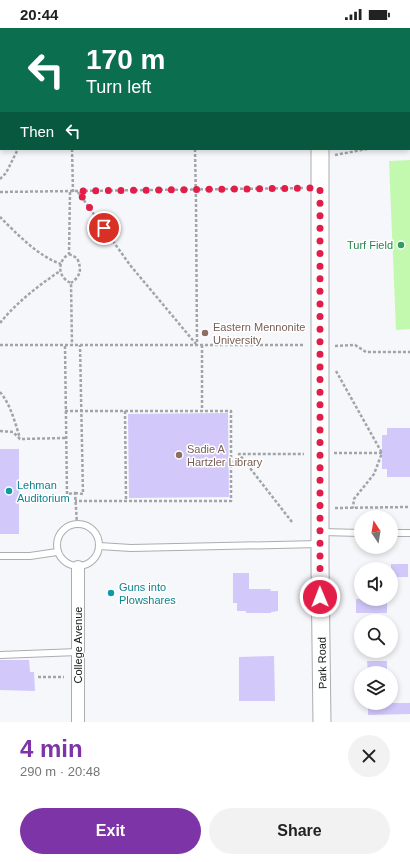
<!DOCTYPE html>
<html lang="en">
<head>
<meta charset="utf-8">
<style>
	:root { --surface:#fff; --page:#f2f2f2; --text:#222; --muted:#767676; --accent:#7d34a6 }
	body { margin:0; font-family:Arial,sans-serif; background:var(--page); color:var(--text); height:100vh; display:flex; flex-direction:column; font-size:15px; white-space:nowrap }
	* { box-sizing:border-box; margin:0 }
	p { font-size:13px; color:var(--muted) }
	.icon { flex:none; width:22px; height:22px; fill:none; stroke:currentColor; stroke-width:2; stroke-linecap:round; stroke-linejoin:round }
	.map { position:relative; height:694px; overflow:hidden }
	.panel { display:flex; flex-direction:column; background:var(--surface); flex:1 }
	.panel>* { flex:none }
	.guide { position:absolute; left:0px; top:0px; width:410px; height:122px; box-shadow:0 2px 6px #0003; background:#0b6e4f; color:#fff; overflow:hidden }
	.needle { width:26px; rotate:348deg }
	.tools { position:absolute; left:354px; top:482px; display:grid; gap:8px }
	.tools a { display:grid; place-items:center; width:44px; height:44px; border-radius:50%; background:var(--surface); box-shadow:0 2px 6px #0003; font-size:20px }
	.pin { position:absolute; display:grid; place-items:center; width:34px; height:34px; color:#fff; margin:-17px; border:2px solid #fff; border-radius:50%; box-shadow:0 1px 4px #0007 }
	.me { position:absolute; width:44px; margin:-22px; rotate:359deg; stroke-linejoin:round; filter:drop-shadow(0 0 3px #0008) }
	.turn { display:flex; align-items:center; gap:14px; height:84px; padding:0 20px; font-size:18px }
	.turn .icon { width:52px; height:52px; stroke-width:2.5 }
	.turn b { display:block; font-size:28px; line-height:34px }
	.then { display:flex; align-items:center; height:38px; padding:0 20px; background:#0003; gap:8px; font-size:15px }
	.round { display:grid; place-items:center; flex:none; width:42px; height:42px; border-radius:21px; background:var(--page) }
	.head { display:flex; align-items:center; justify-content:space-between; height:68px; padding:0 20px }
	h1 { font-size:24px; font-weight:800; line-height:30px; color:var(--accent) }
	.primary-button { display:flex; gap:8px; margin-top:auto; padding:8px 20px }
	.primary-button a { flex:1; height:46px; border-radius:24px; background:var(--accent); color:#fff; font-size:16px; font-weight:800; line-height:46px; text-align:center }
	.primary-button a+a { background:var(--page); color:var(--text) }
	.status { display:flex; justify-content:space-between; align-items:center; height:28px; padding:0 20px; background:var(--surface); direction:ltr }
	.status svg { height:11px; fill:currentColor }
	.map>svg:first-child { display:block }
	.green { fill:#c3f9ae }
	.building { fill:#d2c8fa }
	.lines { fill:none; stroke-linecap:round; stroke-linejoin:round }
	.lane-casing { stroke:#abadb1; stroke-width:8 }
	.street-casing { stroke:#abadb1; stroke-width:14 }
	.secondary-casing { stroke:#abadb1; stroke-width:19 }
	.path { stroke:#a2a4a7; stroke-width:2.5; stroke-dasharray:3 2; stroke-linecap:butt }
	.lane { stroke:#fff; stroke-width:6 }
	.street { stroke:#fff; stroke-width:12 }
	.secondary { stroke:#fff; stroke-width:17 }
	.route { stroke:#e11d48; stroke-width:7; stroke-dasharray:0 12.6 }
	.leisure-dot { fill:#2e9e5b; stroke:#fff; stroke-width:1.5 }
	.education-dot { fill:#8d6e63; stroke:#fff; stroke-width:1.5 }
	.culture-dot { fill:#0f9aa8; stroke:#fff; stroke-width:1.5 }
	.labels { text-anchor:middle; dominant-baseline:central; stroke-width:3; stroke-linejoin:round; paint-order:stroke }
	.leisure-label { font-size:11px; fill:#27864d; stroke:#fff; text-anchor:end }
	.education-label { font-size:11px; fill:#785e54; stroke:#fff; text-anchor:start }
	.culture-label { font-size:11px; fill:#0d838f; stroke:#fff; text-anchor:start }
	.street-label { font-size:11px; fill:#141516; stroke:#fff }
</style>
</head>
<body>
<div class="status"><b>20:44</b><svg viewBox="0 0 49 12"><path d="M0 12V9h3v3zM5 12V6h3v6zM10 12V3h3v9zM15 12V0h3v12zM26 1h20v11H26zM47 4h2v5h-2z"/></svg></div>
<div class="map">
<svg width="410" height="694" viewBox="0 0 410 694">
	<rect width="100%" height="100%" fill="#f5f7fb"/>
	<path class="green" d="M410 132V301L396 302 389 133Z"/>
	<path class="building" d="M228 385 229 469 129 470 128 386Z
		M387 400H410V449H387V441H382V407H387Z
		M0 421H19V506H0Z
		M391 536H408V549H391Z
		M233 545H249V561H271L270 563H278V583L271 584V585H246V583H237V575H233Z
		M356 571H387V585H356Z
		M274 628 275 673H239V629Z
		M0 632H29L30 644H34L35 663 0 662Z
		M367 633H387V645H368Z
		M368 675H410V686L368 687Z"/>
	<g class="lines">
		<defs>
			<path id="lane" d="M57 517a21 21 0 1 1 42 0a21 21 0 1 1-42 0Z
				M322 504 361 505
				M391 505H410
				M99 518 131 520 320 516
				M0 528H30L57 524
				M0 627 78 624"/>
			<path id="street" d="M409 28H410
				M78 539V694"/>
			<path id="secondary" d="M322 0V1
				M320 121V538L322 694"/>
		</defs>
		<use href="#lane" class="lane-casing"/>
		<use href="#street" class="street-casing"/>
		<use href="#secondary" class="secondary-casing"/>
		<path class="path" d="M71 0V1
			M63 1 64 0
			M0 86H1
			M409 113 410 112
			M72 121 73 164
			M195 121 196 175 197 317
			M335 127 367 121
			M0 151 6 145 18 121
			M0 164 305 160
			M70 164 69 226C57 233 57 249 71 255L72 317
			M78 164 130 237 196 316
			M0 189C16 205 39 229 61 236
			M69 226 77 230C82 241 81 248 71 255
			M0 295C17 274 38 258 60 243
			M0 317H305
			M202 317V383
			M65 318 67 466 75 465 77 496
			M335 318 355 317 366 324H410
			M336 343 382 425
			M0 364C11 377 15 395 20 410
			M65 383H231V473H75
			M125 383 126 473
			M0 403 13 404 20 411 65 410
			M334 425H382L374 446 354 471 353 480
			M75 465 83 466 80 317
			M335 480 409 479
			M292 494 239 426H304
			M38 649H64"/>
		<use href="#lane" class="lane"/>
		<use href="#street" class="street"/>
		<use href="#secondary" class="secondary"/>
	</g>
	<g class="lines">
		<path class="route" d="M104 200 78 163 320 160V569"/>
	</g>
	<circle class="leisure-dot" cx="401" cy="217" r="4"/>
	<g class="education-dot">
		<circle cx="205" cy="305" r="4"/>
		<circle cx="179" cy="427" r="4"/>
	</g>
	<g class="culture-dot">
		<circle cx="9" cy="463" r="4"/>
		<circle cx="111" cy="565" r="4"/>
	</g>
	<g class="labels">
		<g class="leisure-label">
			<text x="393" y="217">Turf Field</text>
		</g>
		<g class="education-label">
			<text x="213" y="299">Eastern Mennonite<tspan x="213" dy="13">University</tspan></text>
			<text x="187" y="421">Sadie A<tspan x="187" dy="13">Hartzler Library</tspan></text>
		</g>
		<g class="culture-label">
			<text x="17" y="457">Lehman<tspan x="17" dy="13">Auditorium</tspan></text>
			<text x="119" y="559">Guns into<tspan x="119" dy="13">Plowshares</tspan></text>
		</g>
		<g class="street-label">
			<text transform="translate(78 617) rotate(-90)">College Avenue</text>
			<text transform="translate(322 635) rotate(-91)">Park Road</text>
		</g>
	</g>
</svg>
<div class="tools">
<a><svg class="needle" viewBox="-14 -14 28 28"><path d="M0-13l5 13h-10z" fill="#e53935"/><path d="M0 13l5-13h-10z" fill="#767676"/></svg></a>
<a><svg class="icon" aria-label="sound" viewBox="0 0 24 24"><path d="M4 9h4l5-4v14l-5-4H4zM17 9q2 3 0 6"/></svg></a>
<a><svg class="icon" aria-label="search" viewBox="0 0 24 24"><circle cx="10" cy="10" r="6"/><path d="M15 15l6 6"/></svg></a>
<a><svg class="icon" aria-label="layers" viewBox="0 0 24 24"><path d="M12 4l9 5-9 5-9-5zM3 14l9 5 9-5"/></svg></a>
</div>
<div class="pin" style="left:104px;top:200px;background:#d93025"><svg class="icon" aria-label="arrive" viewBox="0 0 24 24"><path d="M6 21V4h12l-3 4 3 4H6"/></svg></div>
<svg class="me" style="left:320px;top:569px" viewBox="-20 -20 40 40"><circle r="17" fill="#e11d48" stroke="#fff" stroke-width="3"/><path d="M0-11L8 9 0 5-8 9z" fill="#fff"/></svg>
<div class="guide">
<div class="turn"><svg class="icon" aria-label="left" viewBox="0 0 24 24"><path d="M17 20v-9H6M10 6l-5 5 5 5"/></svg><div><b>170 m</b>Turn left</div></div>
<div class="then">Then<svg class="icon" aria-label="left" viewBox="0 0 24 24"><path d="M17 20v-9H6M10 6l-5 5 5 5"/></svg></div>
</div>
</div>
<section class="panel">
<div class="head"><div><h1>4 min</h1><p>290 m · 20:48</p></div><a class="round"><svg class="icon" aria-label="close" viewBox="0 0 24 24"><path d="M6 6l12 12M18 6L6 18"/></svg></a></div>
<div class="primary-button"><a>Exit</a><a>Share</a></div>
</section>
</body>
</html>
